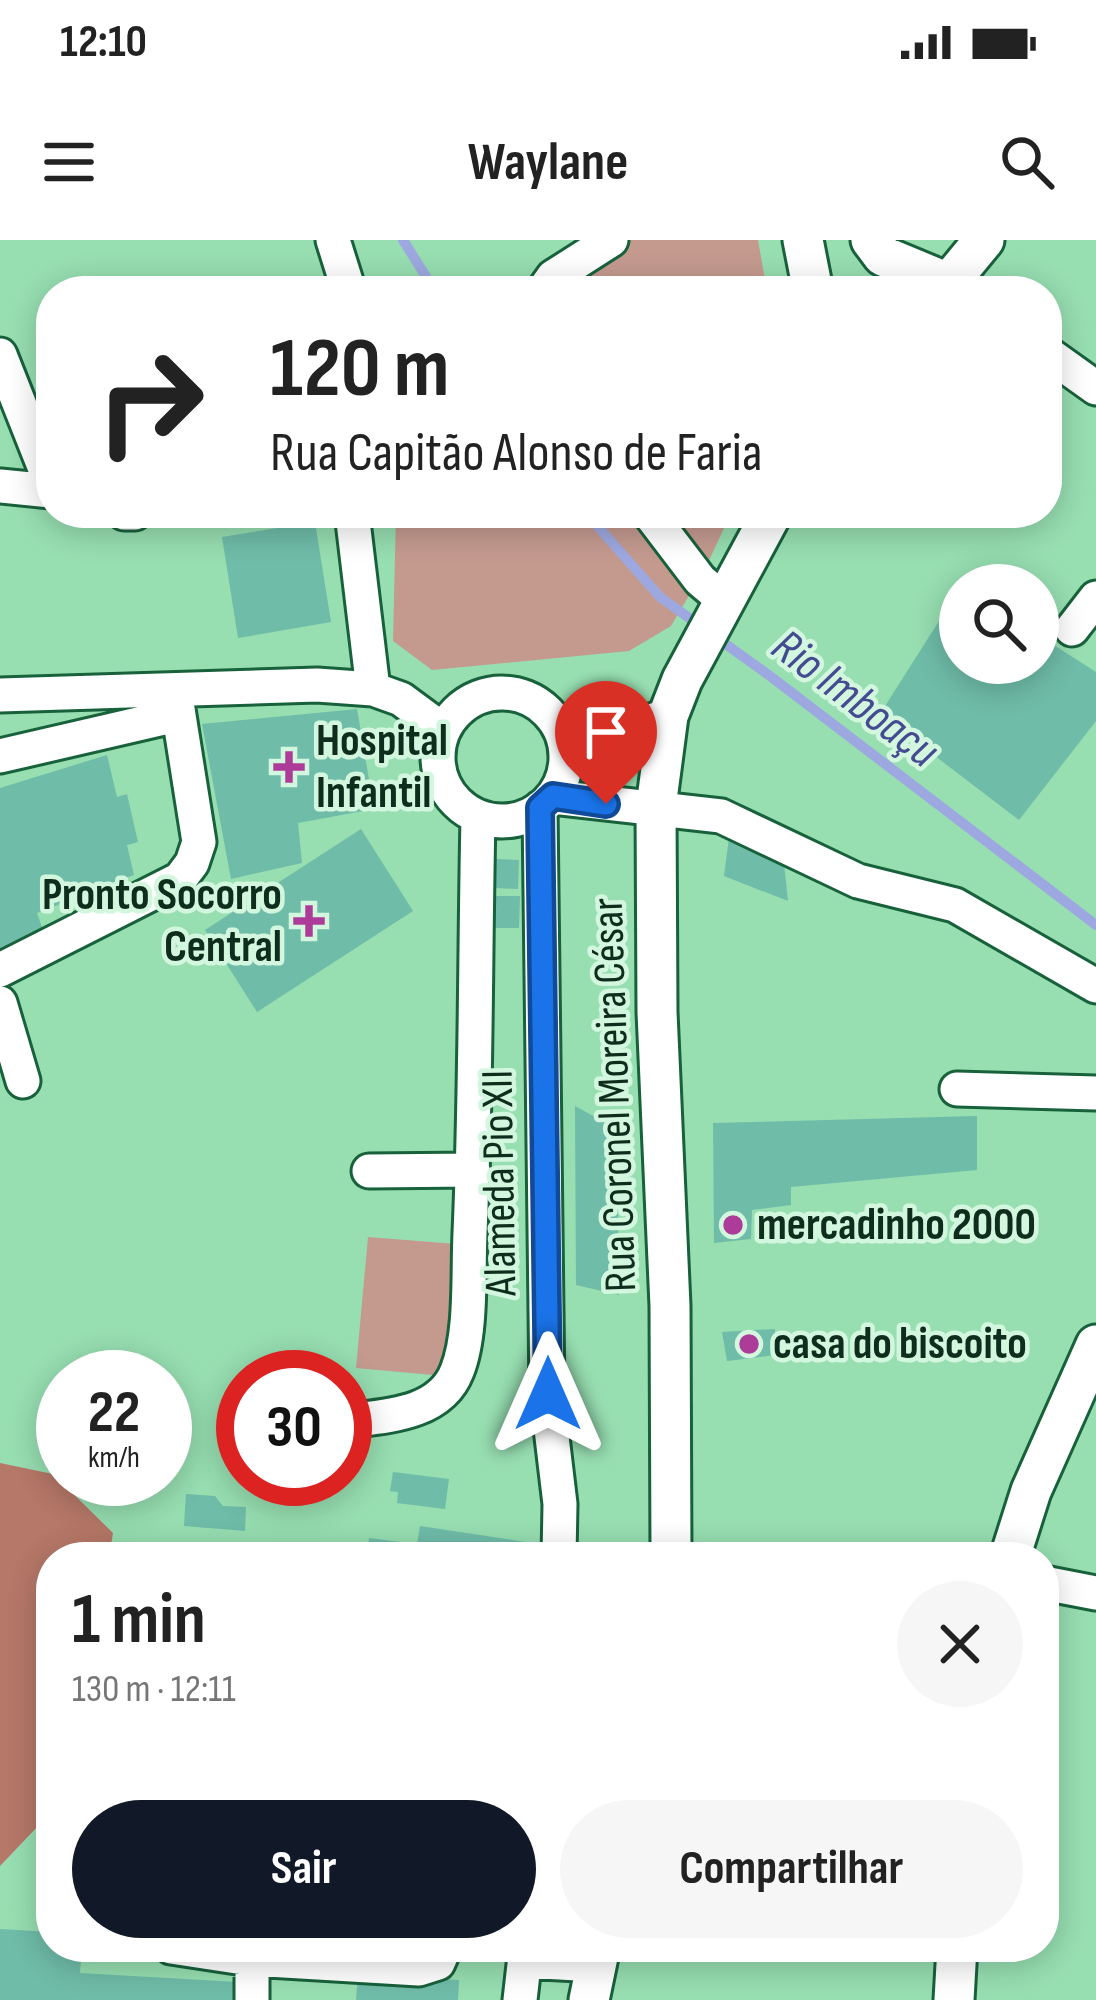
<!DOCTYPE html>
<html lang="pt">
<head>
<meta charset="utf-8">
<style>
	:root { --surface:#fff; --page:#f6f6f6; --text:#222; --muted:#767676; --accent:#111827 }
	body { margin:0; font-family:"Sofia Sans Condensed",sans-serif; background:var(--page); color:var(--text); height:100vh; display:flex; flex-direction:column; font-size:45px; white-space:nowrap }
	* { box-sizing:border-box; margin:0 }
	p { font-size:39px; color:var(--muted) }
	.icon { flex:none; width:66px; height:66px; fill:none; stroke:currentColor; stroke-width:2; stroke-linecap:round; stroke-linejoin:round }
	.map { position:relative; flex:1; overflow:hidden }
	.drawer { position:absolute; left:36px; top:1302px; width:1023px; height:420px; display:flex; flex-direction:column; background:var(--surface); border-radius:48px; box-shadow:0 6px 30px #0003 }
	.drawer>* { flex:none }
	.banner { position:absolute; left:36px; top:36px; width:1026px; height:252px; border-radius:48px; box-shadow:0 6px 30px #0003; background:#fff; color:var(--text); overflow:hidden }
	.controls { position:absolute; left:939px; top:324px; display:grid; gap:24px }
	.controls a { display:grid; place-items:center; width:120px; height:120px; border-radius:50%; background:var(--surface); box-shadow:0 6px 30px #0003; font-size:60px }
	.speed { position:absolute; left:36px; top:1110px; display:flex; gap:24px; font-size:60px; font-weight:700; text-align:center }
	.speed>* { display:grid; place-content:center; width:156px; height:156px; border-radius:50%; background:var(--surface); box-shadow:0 6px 30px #0003; line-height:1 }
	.speed small { font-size:30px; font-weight:400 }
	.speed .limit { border:18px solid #d22; background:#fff; color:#111 }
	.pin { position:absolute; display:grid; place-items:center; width:102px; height:102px; color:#fff; margin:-123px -51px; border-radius:50% 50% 50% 0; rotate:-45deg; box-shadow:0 0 12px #0007 }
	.pin .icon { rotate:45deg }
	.me { position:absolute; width:132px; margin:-66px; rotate:0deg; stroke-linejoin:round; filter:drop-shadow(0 0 9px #0008) }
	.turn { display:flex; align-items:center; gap:42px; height:252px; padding:0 36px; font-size:54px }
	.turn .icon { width:156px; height:156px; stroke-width:2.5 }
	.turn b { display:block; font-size:84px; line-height:102px }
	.round { display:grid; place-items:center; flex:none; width:126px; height:126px; border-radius:63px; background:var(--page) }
	.summary { display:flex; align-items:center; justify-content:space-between; height:204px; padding:0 36px }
	h1 { font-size:72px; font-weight:700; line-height:90px }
	.button { display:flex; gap:24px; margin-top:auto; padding:24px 36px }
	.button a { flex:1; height:138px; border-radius:72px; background:var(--accent); color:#fff; font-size:48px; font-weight:700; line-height:138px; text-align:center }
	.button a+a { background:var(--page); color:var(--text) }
	.status { display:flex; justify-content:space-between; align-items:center; height:84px; padding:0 60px; background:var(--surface); direction:ltr }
	.status svg { height:33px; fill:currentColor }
	header { display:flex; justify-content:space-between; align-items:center; height:156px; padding:0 36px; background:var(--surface); font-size:54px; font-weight:700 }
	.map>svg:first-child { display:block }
	.green { fill:#c49a8f }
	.forest { fill:#b67868 }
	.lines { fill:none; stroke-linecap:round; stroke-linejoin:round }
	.stream { stroke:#9da8e0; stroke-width:10 }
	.building { fill:#6fbca8 }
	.minor-casing { stroke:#17613b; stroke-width:39 }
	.major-casing { stroke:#17613b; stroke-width:45 }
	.minor { stroke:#fff; stroke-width:33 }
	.major { stroke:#fff; stroke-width:39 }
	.route-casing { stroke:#114b97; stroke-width:30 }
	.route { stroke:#1a73e8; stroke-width:21 }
	.poi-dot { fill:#ac3c98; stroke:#d3f6de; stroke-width:4.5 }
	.labels { text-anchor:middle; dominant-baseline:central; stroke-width:9; stroke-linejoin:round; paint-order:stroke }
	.poi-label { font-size:45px; font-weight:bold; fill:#0f2d1c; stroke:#d3f6de; text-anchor:start }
	.street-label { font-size:45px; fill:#0f2d1c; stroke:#d3f6de }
	.water-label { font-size:48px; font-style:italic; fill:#444c91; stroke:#d3f6de }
</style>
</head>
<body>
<div class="status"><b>12:10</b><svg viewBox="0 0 49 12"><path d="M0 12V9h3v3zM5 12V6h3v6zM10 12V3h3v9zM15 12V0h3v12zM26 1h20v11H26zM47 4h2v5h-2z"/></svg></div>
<header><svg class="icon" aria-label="menu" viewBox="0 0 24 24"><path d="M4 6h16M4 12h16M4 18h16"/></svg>Waylane<svg class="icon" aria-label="search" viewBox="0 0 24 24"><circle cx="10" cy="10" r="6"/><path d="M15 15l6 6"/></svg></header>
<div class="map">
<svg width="1096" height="1760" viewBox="0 0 1096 1760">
	<rect width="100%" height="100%" fill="#97deb1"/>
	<path class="green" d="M578 0H758L767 51H514Z
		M396 273H731L706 327 671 386 629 411 432 430 393 401Z
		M368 997 456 1004 444 1136 356 1128Z"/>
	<path class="forest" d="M0 1223 53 1234 113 1293 109 1317H51V1547L40 1584 0 1626Z"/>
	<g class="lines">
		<path class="stream" d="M403 0 435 51
			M586 273 660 357 770 436 1096 685"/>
	</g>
	<path class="building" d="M315 282 331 382 238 398 222 297Z
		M960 348V423H1038V395L1096 432V481L1019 580 880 474Z
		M357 469 374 569 298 583 302 623 231 639 202 484Z
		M107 515 117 557 127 554 138 602 127 605 134 635 37 673 46 699 0 715V548Z
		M361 589 413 671 257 772 205 690Z
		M730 590 783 614 788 661 724 636Z
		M496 619 519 620 518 649 495 648Z
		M486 656H520L519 688H486Z
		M575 866 617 889 619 1055 576 1045Z
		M977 876V930L791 947V965L752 970 751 999 714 1003 713 883Z
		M775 1089V1115L727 1121 722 1092Z
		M393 1232 449 1239 445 1269 397 1263 398 1252 390 1251Z
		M186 1254 215 1256 223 1266 246 1267 245 1291 184 1286Z
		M420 1286 526 1302 524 1317H367L369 1298 417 1304Z
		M0 1689 51 1692V1707H82L80 1733 255 1743 254 1760H0Z
		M358 1734 459 1740 458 1760H356Z"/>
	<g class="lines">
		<defs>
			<path id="minor" d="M333 0 349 51
				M543 51 553 37 611 0
				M1047 113 1096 148
				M0 115 51 244
				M0 246 51 251
				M124 273H135
				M352 273 373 449
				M649 273 700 340 726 362
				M1072 389 1096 358
				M438 517a64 64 0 1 1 128 0a64 64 0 1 1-128 0Z
				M0 455 317 445 373 449 401 459 443 490
				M563 489 618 490 668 476
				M0 516 177 475
				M553 557 721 576 858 641 955 665 1096 746
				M540 568 547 1155 560 1264 559 1317
				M0 730 180 639 192 623 199 602 175 450
				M0 763 23 841
				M957 849 1096 853
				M369 931 473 930
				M346 1181C385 1176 440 1175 457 1131 472 1094 468 1033 470 993 476 854 475 716 478 577
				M1044 1343 1096 1353
				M171 1707 250 1719 419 1729 438 1723 445 1707
				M252 1707V1760
				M524 1721 596 1725
				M520 1760 526 1707"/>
			<path id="major" d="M803 0 813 51
				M871 0 883 16 948 43
				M942 51 984 0
				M671 1317 670 1066 657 772 656 567 668 476 682 440 772 273
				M1010 1317 1031 1251 1096 1105
				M589 1760 600 1707
				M954 1760 957 1707"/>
		</defs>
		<use href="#minor" class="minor-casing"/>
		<use href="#major" class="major-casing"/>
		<use href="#minor" class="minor"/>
		<use href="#major" class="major"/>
	</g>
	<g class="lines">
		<defs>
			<path id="route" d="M548 1154 540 568 553 556 606 564"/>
		</defs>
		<use href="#route" class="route-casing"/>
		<use href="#route" class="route"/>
	</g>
	<g class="poi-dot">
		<path d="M283 509h12v12h12v12h-12v12h-12v-12h-12v-12h12z"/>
		<path d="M303 663h12v12h12v12h-12v12h-12v-12h-12v-12h12z"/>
		<circle cx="733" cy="985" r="12"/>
		<circle cx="749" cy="1104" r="12"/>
	</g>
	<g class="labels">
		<g class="poi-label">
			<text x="316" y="501">Hospital<tspan x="316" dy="52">Infantil</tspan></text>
			<text x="282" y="655" text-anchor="end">Pronto Socorro<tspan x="282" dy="52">Central</tspan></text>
			<text x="757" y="985">mercadinho 2000</text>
			<text x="773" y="1104">casa do biscoito</text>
		</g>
		<g class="street-label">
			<text transform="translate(615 855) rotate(-92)">Rua Coronel Moreira César</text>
			<text transform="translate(500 943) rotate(-91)">Alameda Pio XII</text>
		</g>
		<g class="water-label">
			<text transform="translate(855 459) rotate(37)">Rio Imboaçu</text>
		</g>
	</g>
</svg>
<div class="controls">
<a><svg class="icon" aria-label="search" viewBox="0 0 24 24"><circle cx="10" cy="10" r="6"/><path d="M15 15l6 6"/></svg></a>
</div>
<div class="speed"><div>22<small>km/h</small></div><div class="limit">30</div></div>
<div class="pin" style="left:606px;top:564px;background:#d93025"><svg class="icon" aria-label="arrive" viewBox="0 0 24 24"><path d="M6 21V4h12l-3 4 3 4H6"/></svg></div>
<svg class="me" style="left:548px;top:1154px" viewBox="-20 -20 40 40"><path d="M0-17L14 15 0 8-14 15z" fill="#1a73e8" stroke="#fff" stroke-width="4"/></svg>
<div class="banner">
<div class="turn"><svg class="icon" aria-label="right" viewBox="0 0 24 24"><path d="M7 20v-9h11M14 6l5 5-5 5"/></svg><div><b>120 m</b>Rua Capitão Alonso de Faria</div></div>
</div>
<section class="drawer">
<div class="summary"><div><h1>1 min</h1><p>130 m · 12:11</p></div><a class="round"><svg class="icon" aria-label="close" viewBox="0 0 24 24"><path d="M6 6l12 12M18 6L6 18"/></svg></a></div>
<div class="button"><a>Sair</a><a>Compartilhar</a></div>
</section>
</div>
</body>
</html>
